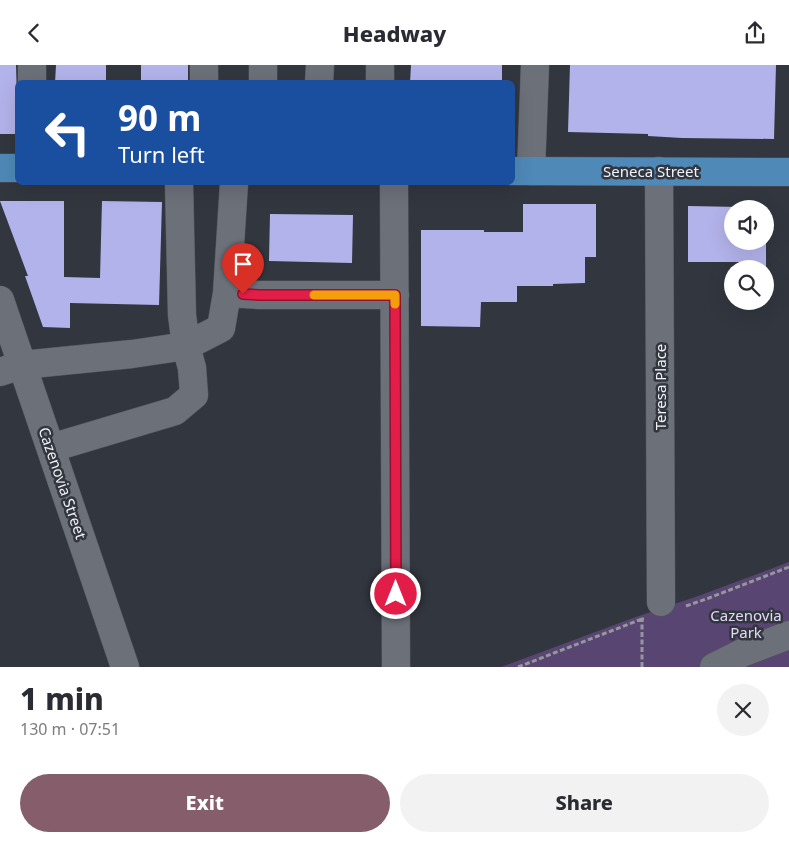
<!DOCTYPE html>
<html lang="en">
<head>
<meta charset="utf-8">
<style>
	:root { --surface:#fff; --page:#f2f2f3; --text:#2b2b33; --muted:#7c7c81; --accent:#855d6b }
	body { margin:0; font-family:"Noto Sans",sans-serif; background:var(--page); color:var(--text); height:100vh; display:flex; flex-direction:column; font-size:19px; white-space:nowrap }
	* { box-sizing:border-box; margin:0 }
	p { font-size:16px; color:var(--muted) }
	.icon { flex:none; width:28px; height:28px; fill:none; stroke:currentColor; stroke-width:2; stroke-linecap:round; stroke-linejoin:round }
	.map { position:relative; height:602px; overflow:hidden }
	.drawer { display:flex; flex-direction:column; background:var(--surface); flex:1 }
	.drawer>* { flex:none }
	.banner { position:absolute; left:15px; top:15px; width:500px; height:105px; border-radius:8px; box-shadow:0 5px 20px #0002; background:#1a4fa0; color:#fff; overflow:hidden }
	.fabs { position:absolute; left:724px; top:135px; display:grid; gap:10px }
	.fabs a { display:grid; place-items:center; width:50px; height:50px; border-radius:50%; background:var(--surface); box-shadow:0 5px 20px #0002; font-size:25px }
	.pin { position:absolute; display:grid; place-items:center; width:42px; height:42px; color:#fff; margin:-51px -21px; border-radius:50% 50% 50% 0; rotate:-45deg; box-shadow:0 0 5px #0007 }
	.pin .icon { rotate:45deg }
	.me { position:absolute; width:55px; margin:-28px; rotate:0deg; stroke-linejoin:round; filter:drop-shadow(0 0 4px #0008) }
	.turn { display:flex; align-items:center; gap:18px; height:105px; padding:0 20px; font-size:22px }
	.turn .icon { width:65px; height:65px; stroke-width:2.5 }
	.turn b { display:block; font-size:35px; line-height:42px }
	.round { display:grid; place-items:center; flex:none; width:52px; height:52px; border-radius:26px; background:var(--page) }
	.summary { display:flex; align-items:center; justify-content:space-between; height:85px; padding:0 20px }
	h1 { font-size:30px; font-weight:800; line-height:38px }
	.button { display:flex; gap:10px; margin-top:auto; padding:10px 20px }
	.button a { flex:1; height:58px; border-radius:30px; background:var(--accent); color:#fff; font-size:20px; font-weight:800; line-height:58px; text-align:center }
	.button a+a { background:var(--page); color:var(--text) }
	header { display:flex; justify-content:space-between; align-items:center; height:65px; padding:0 20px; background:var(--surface); font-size:22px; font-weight:800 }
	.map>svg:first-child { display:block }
	.green { fill:#594571 }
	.building { fill:#b3b3eb }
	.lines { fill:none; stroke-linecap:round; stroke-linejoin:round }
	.minor-casing { stroke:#52555c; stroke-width:29 }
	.major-casing { stroke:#52555c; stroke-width:29 }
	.path { stroke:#94979e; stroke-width:3; stroke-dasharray:5 2.5; stroke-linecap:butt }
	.minor { stroke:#6b7079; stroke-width:28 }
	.major { stroke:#4f89b8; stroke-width:28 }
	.route-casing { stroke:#92132f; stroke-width:12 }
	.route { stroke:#e11d48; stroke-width:9 }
	.slow { stroke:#f59e0b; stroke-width:9 }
	.labels { text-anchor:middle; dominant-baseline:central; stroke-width:5; stroke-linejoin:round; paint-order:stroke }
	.street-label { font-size:15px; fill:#f0f2f8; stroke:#32363e }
	.park-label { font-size:15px; fill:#e5d8f7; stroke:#32363e }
</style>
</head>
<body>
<header><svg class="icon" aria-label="back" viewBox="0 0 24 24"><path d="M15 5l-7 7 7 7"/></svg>Headway<svg class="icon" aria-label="share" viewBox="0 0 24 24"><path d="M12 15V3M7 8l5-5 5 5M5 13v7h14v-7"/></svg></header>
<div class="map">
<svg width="789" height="602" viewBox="0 0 789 602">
	<rect width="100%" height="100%" fill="#32363e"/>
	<path class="green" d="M789 497V602H501L633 553 701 530Z"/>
	<path class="building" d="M0 0H16L18 69H0Z
		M56 0H106V18H55Z
		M141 0H188V18H141Z
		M411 0H502V18H410Z
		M570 0H776L774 74 682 73 648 71V69L568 67Z
		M0 136H64V212L100 213 102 136 162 137 159 240 70 238V263L43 262 25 211H28Z
		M523 139H596V192H585V218L553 219V221H517V237H481L480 262 421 261V165H484V167H523Z
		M688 141 740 142V144H732V176H765L766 166V204H740V197H688Z
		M270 149 353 150 352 198 269 196Z"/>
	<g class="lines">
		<defs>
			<path id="minor" d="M263 0V18
				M32 18V0
				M204 18V0
				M319 18 320 0
				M380 18V0
				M531 106 535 0
				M659 106 661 537
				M234 118 227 228 259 230H395
				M394 118 396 602
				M0 235 125 602
				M0 307 22 300 132 289 186 281 182 250 179 118
				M51 383 175 346 194 330 192 303 186 281 221 263 227 228
				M714 602 742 588 789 570"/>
			<path id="major" d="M0 103H18
				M512 106 789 107"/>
		</defs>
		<use href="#minor" class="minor-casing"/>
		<use href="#major" class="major-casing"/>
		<path class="path" d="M686 541 709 533 789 502
			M518 602 642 554V553
			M642 602V554H644"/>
		<use href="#minor" class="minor"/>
		<use href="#major" class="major"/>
	</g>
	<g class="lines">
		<defs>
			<path id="route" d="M243 229 259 230H395L396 529"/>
		</defs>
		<use href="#route" class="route-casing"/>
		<use href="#route" class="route"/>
		<path class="slow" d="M314 230H395V239"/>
	</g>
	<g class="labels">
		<g class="street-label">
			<text x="651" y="106">Seneca Street</text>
			<text transform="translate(660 322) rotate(-90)">Teresa Place</text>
			<text transform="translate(63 418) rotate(71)">Cazenovia Street</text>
		</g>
		<g class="park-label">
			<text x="746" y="550">Cazenovia<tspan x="746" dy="17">Park</tspan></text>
		</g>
	</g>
</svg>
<div class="fabs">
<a><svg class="icon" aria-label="sound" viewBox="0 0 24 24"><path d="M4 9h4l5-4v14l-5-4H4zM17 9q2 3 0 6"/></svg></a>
<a><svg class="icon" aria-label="search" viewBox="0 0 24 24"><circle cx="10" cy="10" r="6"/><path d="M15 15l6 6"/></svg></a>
</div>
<div class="pin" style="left:243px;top:229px;background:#d93025"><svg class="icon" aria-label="arrive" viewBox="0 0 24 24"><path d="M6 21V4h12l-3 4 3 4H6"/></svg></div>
<svg class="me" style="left:396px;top:529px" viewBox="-20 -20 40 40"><circle r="17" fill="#e11d48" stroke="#fff" stroke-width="3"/><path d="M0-11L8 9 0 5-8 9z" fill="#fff"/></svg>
<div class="banner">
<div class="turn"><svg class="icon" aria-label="left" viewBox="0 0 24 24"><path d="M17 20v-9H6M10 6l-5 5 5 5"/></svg><div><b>90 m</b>Turn left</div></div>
</div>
</div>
<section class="drawer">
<div class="summary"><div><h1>1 min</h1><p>130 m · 07:51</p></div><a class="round"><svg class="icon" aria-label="close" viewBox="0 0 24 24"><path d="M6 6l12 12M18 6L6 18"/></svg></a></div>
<div class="button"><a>Exit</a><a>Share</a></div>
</section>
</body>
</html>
